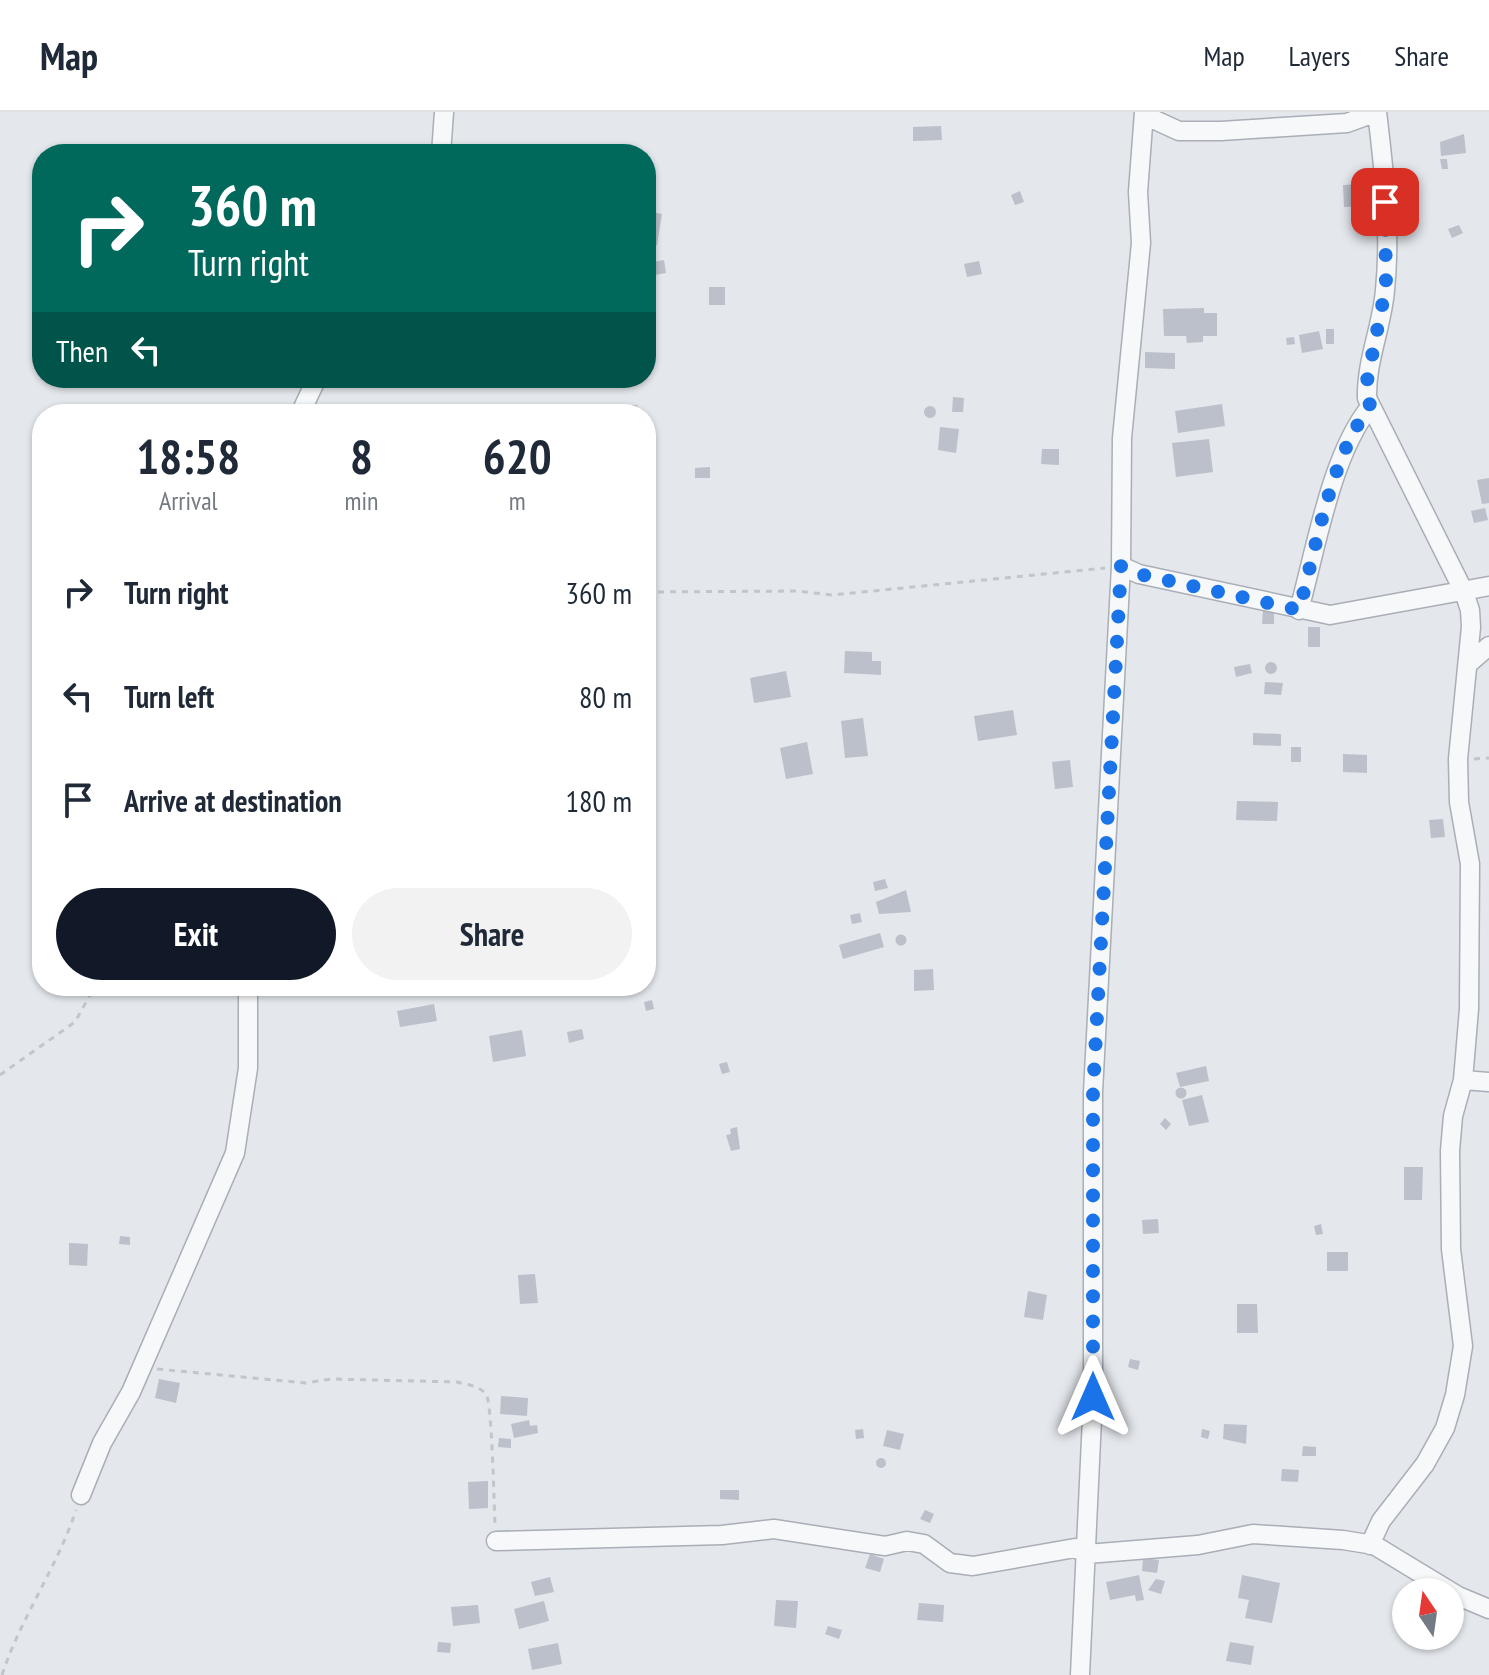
<!DOCTYPE html>
<html lang="en">
<head>
<meta charset="utf-8">
<style>
	:root { --surface:#fff; --page:#f2f2f3; --text:#1f2937; --muted:#747a83; --line:#e0e1e3; --accent:#111827 }
	body { margin:0; font-family:"PT Sans Narrow",sans-serif; background:var(--page); color:var(--text); height:100vh; display:flex; flex-direction:column; font-size:30px; white-space:nowrap }
	* { box-sizing:border-box; margin:0 }
	p { font-size:26px; color:var(--muted) }
	.icon { flex:none; width:44px; height:44px; fill:none; stroke:currentColor; stroke-width:2; stroke-linecap:round; stroke-linejoin:round }
	.map { position:relative; flex:1; overflow:hidden }
	.panel { position:absolute; left:32px; top:292px; width:624px; height:592px; display:flex; flex-direction:column; background:var(--surface); border-radius:32px; box-shadow:0 2px 6px #0004 }
	.panel>* { flex:none }
	.guide { position:absolute; left:32px; top:32px; width:624px; height:244px; border-radius:32px; box-shadow:0 2px 6px #0004; background:#00695c; color:#fff; overflow:hidden }
	.needle { width:52px; rotate:347deg }
	.tools { position:absolute; left:1392px; top:1466px; display:grid; gap:16px }
	.tools a { display:grid; place-items:center; width:72px; height:72px; border-radius:50%; background:var(--surface); box-shadow:0 2px 6px #0004; font-size:40px }
	.pin { position:absolute; display:grid; place-items:center; width:68px; height:68px; color:#fff; margin:-34px; border-radius:16px; box-shadow:0 4px 12px #0006 }
	.me { position:absolute; width:88px; margin:-44px; rotate:0deg; stroke-linejoin:round; filter:drop-shadow(0 0 6px #0008) }
	.turn { display:flex; align-items:center; gap:28px; height:168px; padding:0 24px; font-size:36px }
	.turn .icon { width:104px; height:104px; stroke-width:2.5 }
	.turn b { display:block; font-size:56px; line-height:68px }
	.then { display:flex; align-items:center; height:76px; padding:0 24px; background:#0003; gap:16px; font-size:30px }
	.eta { display:flex; justify-content:space-evenly; align-items:center; height:136px; text-align:center }
	.eta b { font-size:48px; font-weight:800; line-height:56px }
	.primary-button { display:flex; gap:16px; margin-top:auto; padding:16px 24px }
	.primary-button a { flex:1; height:92px; border-radius:48px; background:var(--accent); color:#fff; font-size:32px; font-weight:800; line-height:92px; text-align:center }
	.primary-button a+a { background:var(--page); color:var(--text) }
	ul { padding:0; list-style:none }
	li { display:flex; align-items:center; gap:24px; height:104px; padding:0 24px }
	li div { flex:1 }
	li b { display:block; font-size:30px }
	li em { font-style:normal }
	header { display:flex; align-items:center; gap:48px; box-sizing:border-box; height:112px; padding:0 40px; background:var(--surface); border-bottom:2px solid var(--line) }
	header strong { font-size:38px }
	nav { display:flex; gap:44px; margin-inline-start:auto; font-size:28px }
	.map>svg:first-child { display:block }
	.building { fill:#bbc0ca }
	.lines { fill:none; stroke-linecap:round; stroke-linejoin:round }
	.street-casing { stroke:#a9aeb7; stroke-width:21 }
	.path { stroke:#c2c5cb; stroke-width:3; stroke-dasharray:6 6; stroke-linecap:butt }
	.street { stroke:#f7f8fa; stroke-width:18 }
	.route { stroke:#1a73e8; stroke-width:14; stroke-dasharray:0 25.2 }
</style>
</head>
<body>
<header>
<strong>Map</strong>
<nav><a>Map</a><a>Layers</a><a>Share</a></nav>
</header>
<div class="map">
<svg width="1489" height="1563" viewBox="0 0 1489 1563">
	<rect width="100%" height="100%" fill="#e4e7ec"/>
	<path class="building" d="M941 14 942 28 913 29V15Z
		M1464 22 1466 41 1441 44 1440 30Z
		M1440 47H1447L1448 57H1442Z
		M1369 72 1370 94 1344 95 1343 73Z
		M1020 79 1024 90 1015 93 1011 83Z
		M646 99 662 102 657 133 646 131Z
		M1459 113 1463 121 1452 126 1448 117Z
		M664 148 666 161 649 164 647 151Z
		M979 149 982 162 967 165 964 152Z
		M709 175H725V193H709Z
		M1204 196V201H1217V224H1203V230L1187 231 1186 224H1164L1163 197Z
		M1326 217H1334V232H1326Z
		M1319 219 1323 237 1302 241 1299 223Z
		M1294 225 1295 232 1287 233 1286 226Z
		M1145 240 1175 241V257L1145 256Z
		M953 285 964 286 963 300H952Z
		M1222 292 1225 314 1178 321 1175 299Z
		M637 293 638 302H608L607 294Z
		M924 300a6 6 0 1 1 12 0a6 6 0 1 1-12 0Z
		M940 315 959 317 956 341 938 338Z
		M1209 327 1213 360 1176 365 1172 331Z
		M1042 337H1059V353L1041 352Z
		M710 355V366H695V356Z
		M1489 366V391L1482 392 1477 368Z
		M1485 396 1488 408 1474 411 1471 399Z
		M1263 497H1274V512H1262Z
		M1308 515H1320V535H1308Z
		M845 539 872 540V549H881V563L844 561Z
		M1265 556a6 6 0 1 1 12 0a6 6 0 1 1-12 0Z
		M1250 552 1252 561 1236 565 1234 555Z
		M786 559 791 585 754 591 750 566Z
		M1265 570 1283 571 1281 583 1264 582Z
		M1013 598 1017 623 978 629 974 604Z
		M863 606 868 644 845 646 841 609Z
		M1253 621 1281 622V634L1253 633Z
		M807 630 813 662 786 667 780 636Z
		M1291 635H1301V650H1291Z
		M1343 642 1367 643V661L1343 660Z
		M1070 648 1073 675 1055 677 1052 650Z
		M1237 689 1278 690 1277 709 1236 708Z
		M1443 707 1445 725 1431 726 1429 708Z
		M885 767 888 776 875 779 873 770Z
		M906 778 911 800 879 802 876 790Z
		M860 801 862 810 852 812 850 803Z
		M880 821 884 835 843 847 839 833Z
		M895.5 828a5.5 5.5 0 1 1 11 0a5.5 5.5 0 1 1-11 0Z
		M933 857 934 878 914 879V858Z
		M652 888 654 897 646 899 644 890Z
		M434 892 437 909 400 915 397 899Z
		M582 917 584 927 569 931 567 920Z
		M522 918 526 944 493 950 489 924Z
		M727 950 730 960 722 962 719 952Z
		M1206 954 1209 969 1180 975 1176 961Z
		M1175.5 981a5.5 5.5 0 1 1 11 0a5.5 5.5 0 1 1-11 0Z
		M1202 983 1209 1010 1189 1014 1182 988Z
		M1165 1006 1171 1012 1166 1018 1160 1012Z
		M737 1015 740 1037 731 1039 726 1023 731 1022 730 1017Z
		M1404 1055H1423L1422 1088H1404Z
		M1158 1107 1159 1121 1143 1122 1142 1108Z
		M1321 1112 1323 1122 1316 1123 1314 1114Z
		M120 1124 130 1125V1133L119 1132Z
		M69 1131 88 1132 87 1154 69 1153Z
		M1327 1140H1348V1159H1327Z
		M535 1162 538 1191 520 1192 518 1163Z
		M1028 1179 1047 1183 1043 1208 1024 1205Z
		M1237 1192H1257L1258 1221H1237Z
		M1130 1247 1140 1249 1138 1258 1128 1255Z
		M159 1267 180 1271 176 1291 155 1286Z
		M501 1284 528 1286 527 1304 500 1302Z
		M529 1308 530 1314 537 1313 538 1321 514 1326 511 1312Z
		M1224 1312 1247 1313 1246 1332 1223 1327Z
		M863 1317 864 1326 856 1327 855 1318Z
		M1202 1317 1210 1319 1208 1327 1201 1325Z
		M887 1318 904 1322 900 1338 883 1334Z
		M499 1326 511 1327V1336L498 1335Z
		M1303 1334 1316 1335V1344H1302Z
		M876 1351a5 5 0 1 1 10 0a5 5 0 1 1-10 0Z
		M1282 1357 1299 1358 1298 1370 1281 1369Z
		M488 1369V1396L469 1397 468 1370Z
		M720 1378H739V1388L720 1387Z
		M925 1398 934 1402 930 1411 920 1407Z
		M870 1442 884 1447 880 1460 865 1456Z
		M1143 1446 1159 1448 1157 1461 1142 1459Z
		M1139 1463 1144 1488 1136 1489 1135 1483 1110 1488 1106 1470Z
		M1242 1463 1280 1471 1272 1511 1245 1506 1249 1488 1238 1486Z
		M550 1465 554 1480 535 1484 531 1470Z
		M1156 1467 1165 1469 1161 1482 1148 1478Z
		M776 1488 798 1489 796 1516 774 1514Z
		M544 1489 549 1509 519 1517 514 1497Z
		M919 1491 944 1493 943 1510 917 1508Z
		M478 1493 480 1511 453 1514 451 1495Z
		M828 1514 842 1518 839 1527 825 1522Z
		M438 1530 451 1531 450 1541 437 1540Z
		M1230 1530 1254 1534 1251 1553 1226 1549Z
		M558 1531 562 1552 532 1558 528 1537Z"/>
	<g class="lines">
		<defs>
			<path id="street" d="M1144 3 1179 19H1221L1347 11 1377 0
				M441 42 444 0
				M300 302 317 266
				M1121 454 1139 462 1330 503 1489 474
				M1299 498C1316 437 1331 343 1370 295
				M1468 552 1489 534
				M1463 968 1489 970
				M81 1383 102 1331 131 1280 235 1041 248 956V874
				M496 1429 722 1423 774 1417 885 1434 907 1429 924 1432 950 1451 973 1454 1075 1436 1087 1442 1198 1433 1253 1422 1343 1428 1374 1433 1458 1484 1489 1497
				M1370 1433 1381 1409 1425 1352 1445 1316 1455 1283 1463 1234 1451 1137 1450 1039 1453 1004 1463 968 1469 897 1470 752 1459 690 1458 647 1471 515 1470 498 1464 480 1367 286C1366 249 1382 215 1385 178 1391 119 1384 58 1377 0
				M1080 1563 1093 1285V980L1121 454 1122 326 1141 131 1138 80 1144 0"/>
		</defs>
		<use href="#street" class="street-casing"/>
		<path class="path" d="M646 480 797 479 832 483 1105 456
			M1474 647 1489 646
			M0 963 75 910 95 874
			M157 1257 306 1271 331 1267 457 1270C467 1273 478 1273 486 1282 492 1289 494 1393 495 1412
			M2 1563C21 1505 57 1456 76 1398"/>
		<use href="#street" class="street"/>
	</g>
	<g class="lines">
		<path class="route" d="M1093 1285V980L1121 454 1139 462 1299 498C1316 437 1331 343 1370 295L1367 269 1386 174 1385 90"/>
	</g>
</svg>
<div class="tools">
<a><svg class="needle" viewBox="-14 -14 28 28"><path d="M0-13l5 13h-10z" fill="#e53935"/><path d="M0 13l5-13h-10z" fill="#747a83"/></svg></a>
</div>
<div class="pin" style="left:1385px;top:90px;background:#d93025"><svg class="icon" aria-label="arrive" viewBox="0 0 24 24"><path d="M6 21V4h12l-3 4 3 4H6"/></svg></div>
<svg class="me" style="left:1093px;top:1285px" viewBox="-20 -20 40 40"><path d="M0-17L14 15 0 8-14 15z" fill="#1a73e8" stroke="#fff" stroke-width="4"/></svg>
<div class="guide">
<div class="turn"><svg class="icon" aria-label="right" viewBox="0 0 24 24"><path d="M7 20v-9h11M14 6l5 5-5 5"/></svg><div><b>360 m</b>Turn right</div></div>
<div class="then">Then<svg class="icon" aria-label="left" viewBox="0 0 24 24"><path d="M17 20v-9H6M10 6l-5 5 5 5"/></svg></div>
</div>
<section class="panel">
<div class="eta">
<div><b>18:58</b><p>Arrival</p></div>
<div><b>8</b><p>min</p></div>
<div><b>620</b><p>m</p></div>
</div>
<ul>
<li><svg class="icon" aria-label="right" viewBox="0 0 24 24"><path d="M7 20v-9h11M14 6l5 5-5 5"/></svg><div><b>Turn right</b></div><em>360 m</em></li>
<li><svg class="icon" aria-label="left" viewBox="0 0 24 24"><path d="M17 20v-9H6M10 6l-5 5 5 5"/></svg><div><b>Turn left</b></div><em>80 m</em></li>
<li><svg class="icon" aria-label="arrive" viewBox="0 0 24 24"><path d="M6 21V4h12l-3 4 3 4H6"/></svg><div><b>Arrive at destination</b></div><em>180 m</em></li>
</ul>
<div class="primary-button"><a>Exit</a><a>Share</a></div>
</section>
</div>
</body>
</html>
